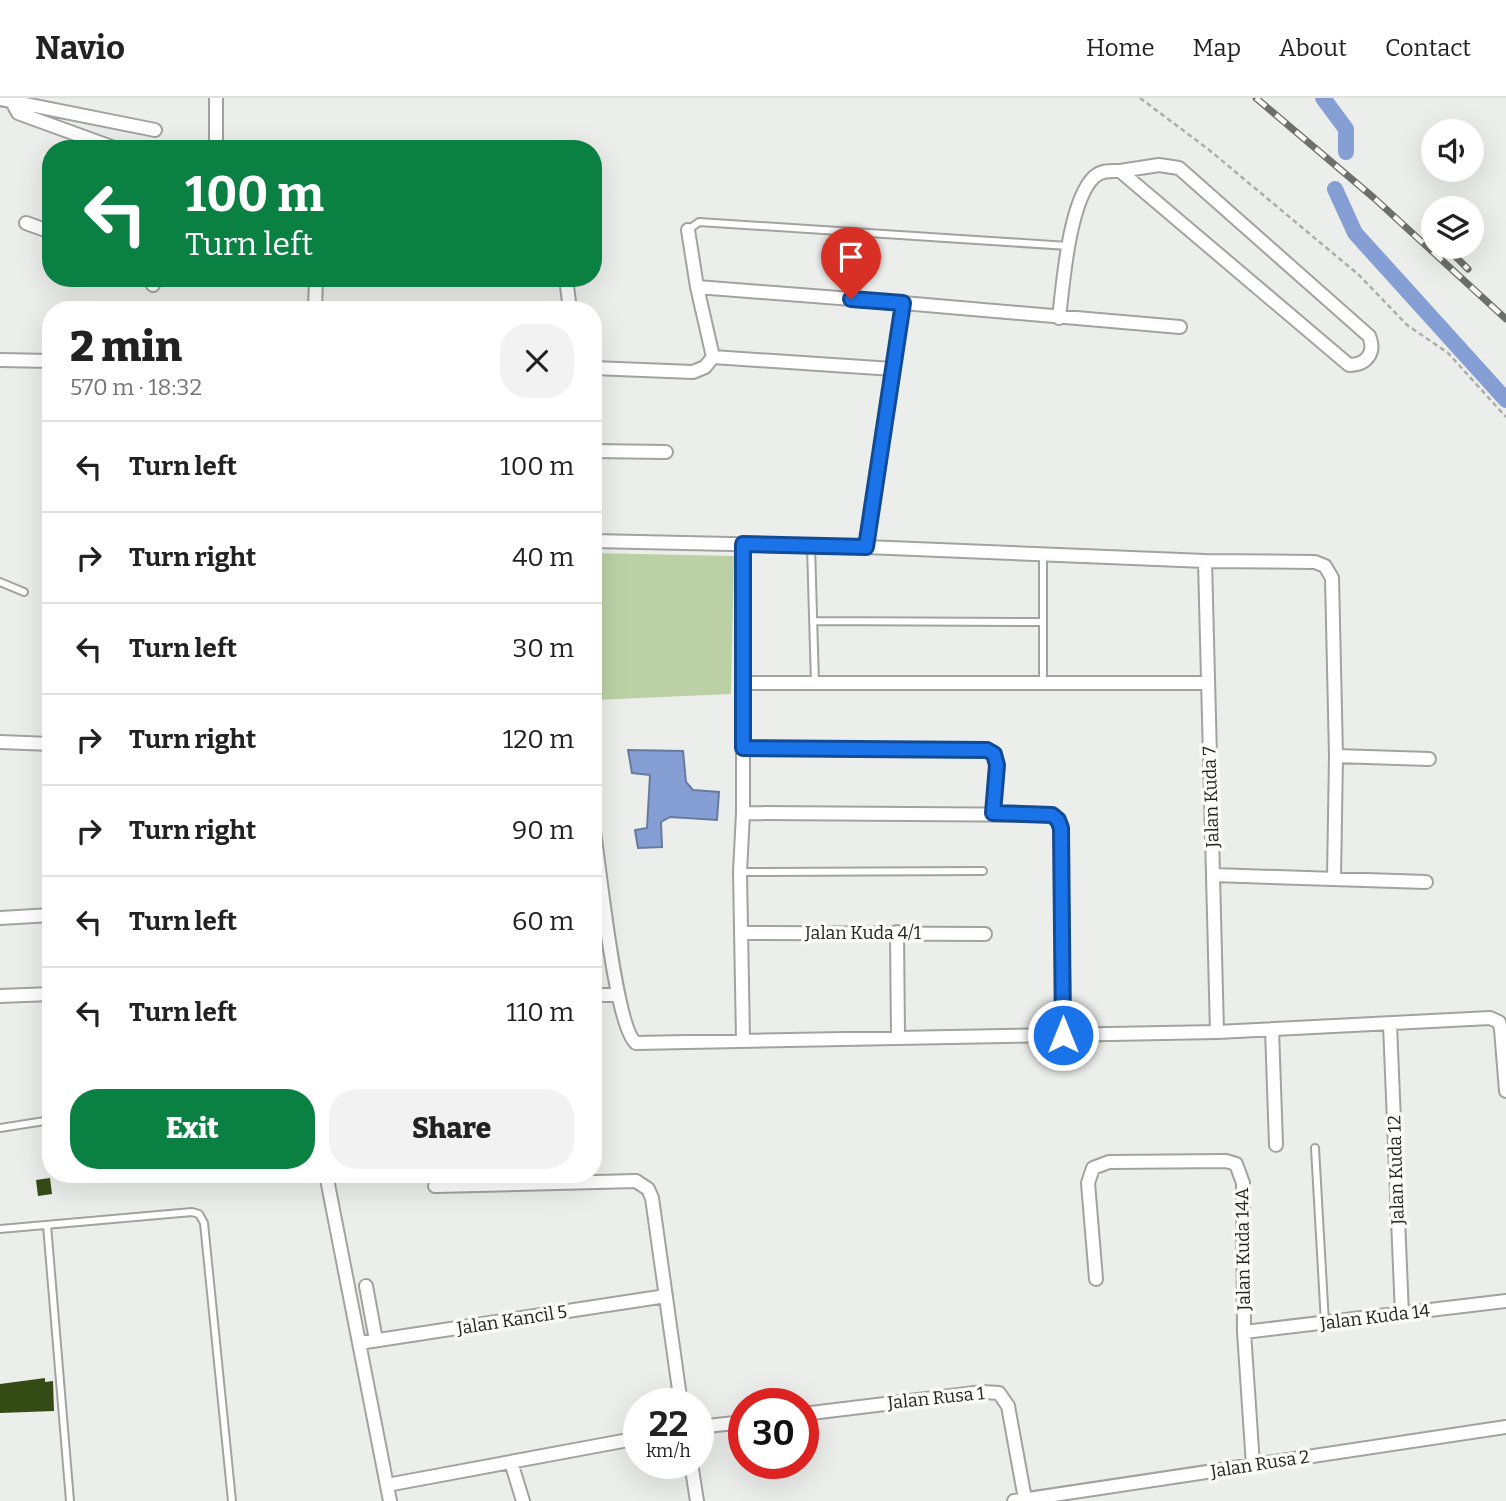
<!DOCTYPE html>
<html lang="en">
<head>
<meta charset="utf-8">
<style>
	:root { --surface:#fff; --page:#f2f2f2; --text:#222; --muted:#767676; --line:#e0e0e0; --accent:#0b8043 }
	body { margin:0; font-family:Bitter,serif; background:var(--page); color:var(--text); height:100vh; display:flex; flex-direction:column; font-size:26px; white-space:nowrap }
	* { box-sizing:border-box; margin:0 }
	p { font-size:23px; color:var(--muted) }
	.icon { flex:none; width:38px; height:38px; fill:none; stroke:currentColor; stroke-width:2; stroke-linecap:round; stroke-linejoin:round }
	.map { position:relative; flex:1; overflow:hidden }
	.drawer { position:absolute; left:42px; top:203px; width:560px; height:882px; display:flex; flex-direction:column; background:var(--surface); border-radius:28px; box-shadow:0 7px 28px #0002 }
	.drawer>* { flex:none }
	.hud { position:absolute; left:42px; top:42px; width:560px; height:147px; border-radius:28px; box-shadow:0 7px 28px #0002; background:#0b8043; color:#fff; overflow:hidden }
	.fabs { position:absolute; left:1421px; top:21px; display:grid; gap:14px }
	.fabs a { display:grid; place-items:center; width:63px; height:63px; border-radius:50%; background:var(--surface); box-shadow:0 7px 28px #0002; font-size:35px }
	.speed { position:absolute; left:623px; top:1290px; display:flex; gap:14px; font-size:35px; font-weight:700; text-align:center }
	.speed>* { display:grid; place-content:center; width:91px; height:91px; border-radius:50%; background:var(--surface); box-shadow:0 7px 28px #0002; line-height:1 }
	.speed small { font-size:18px; font-weight:400 }
	.speed .limit { border:10px solid #d22; background:#fff; color:#111 }
	.pin { position:absolute; display:grid; place-items:center; width:60px; height:60px; color:#fff; margin:-72px -30px; border-radius:50% 50% 50% 0; rotate:-45deg; box-shadow:0 0 7px #0007 }
	.pin .icon { rotate:45deg }
	.me { position:absolute; width:77px; margin:-38px; rotate:0deg; stroke-linejoin:round; filter:drop-shadow(0 0 5px #0008) }
	.turn { display:flex; align-items:center; gap:24px; height:147px; padding:0 28px; font-size:32px }
	.turn .icon { width:91px; height:91px; stroke-width:2.5 }
	.turn b { display:block; font-size:49px; line-height:60px }
	.round { display:grid; place-items:center; flex:none; width:74px; height:74px; border-radius:28px; background:var(--page) }
	.headline { display:flex; align-items:center; justify-content:space-between; height:119px; padding:0 28px }
	h1 { font-size:42px; font-weight:800; line-height:52px }
	.button { display:flex; gap:14px; margin-top:auto; padding:14px 28px }
	.button a { flex:1; height:80px; border-radius:28px; background:var(--accent); color:#fff; font-size:28px; font-weight:800; line-height:80px; text-align:center }
	.button a+a { background:var(--page); color:var(--text) }
	ul { padding:0; list-style:none }
	li { display:flex; align-items:center; gap:21px; height:91px; padding:0 28px; border-top:2px solid var(--line) }
	li div { flex:1 }
	li b { display:block; font-size:26px }
	li em { font-style:normal }
	header { display:flex; align-items:center; gap:42px; box-sizing:border-box; height:98px; padding:0 35px; background:var(--surface); border-bottom:2px solid var(--line) }
	header strong { font-size:33px }
	nav { display:flex; gap:38px; margin-inline-start:auto; font-size:24px }
	.map>svg:first-child { display:block }
	.green { fill:#bbd1a5 }
	.water { fill:#859fd5; stroke:#677a9f; stroke-width:2 }
	.lines { fill:none; stroke-linecap:round; stroke-linejoin:round }
	.canal { stroke:#859fd5; stroke-width:16 }
	.building { fill:#354b15 }
	.service-casing { stroke:#a1a3a0; stroke-width:10 }
	.minor-casing { stroke:#a1a3a0; stroke-width:16 }
	.path { stroke:#acadab; stroke-width:2.5; stroke-dasharray:5 3.5; stroke-linecap:butt }
	.service { stroke:#fff; stroke-width:6 }
	.minor { stroke:#fff; stroke-width:12 }
	.rail-casing { stroke:#6d6f6c; stroke-width:7 }
	.rail { stroke:#fafbf8; stroke-width:4.5; stroke-dasharray:13; stroke-linecap:butt }
	.route-casing { stroke:#114b97; stroke-width:18 }
	.route { stroke:#1a73e8; stroke-width:12 }
	.labels { text-anchor:middle; dominant-baseline:central; stroke-width:7; stroke-linejoin:round; paint-order:stroke }
	.street-label { font-size:18px; fill:#222321; stroke:#fafbf8 }
</style>
</head>
<body>
<header>
<strong>Navio</strong>
<nav><a>Home</a><a>Map</a><a>About</a><a>Contact</a></nav>
</header>
<div class="map">
<svg width="1506" height="1403" viewBox="0 0 1506 1403">
	<rect width="100%" height="100%" fill="#eceeeb"/>
	<path class="green" d="M593 455 734 458 731 596 593 602Z"/>
	<path class="water" d="M628 652 683 653 686 684 693 692 719 694 717 722 670 719 661 724 662 749 638 750 635 732 647 730 650 677 632 675Z"/>
	<g class="lines">
		<path class="canal" d="M1323 0 1346 31V54
			M1335 91 1355 135 1506 302"/>
	</g>
	<path class="building" d="M50 1080 52 1096 38 1098 36 1082Z
		M45 1280V1284L53 1283 54 1313 0 1315V1286Z"/>
	<g class="lines">
		<defs>
			<path id="service" d="M688 132 699 124 1068 148
				M811 448 815 586
				M1043 457V584
				M0 484 24 494
				M814 523 1043 524
				M743 650 987 652 994 656 997 667 993 715
				M740 774 983 773
				M0 1030 51 1022
				M1315 1050 1325 1225
				M47 1127 70 1403
				M0 1131 192 1114 199 1116 204 1125 232 1403"/>
			<path id="minor" d="M216 0V51
				M0 1 155 32
				M12 4 18 15 117 51
				M26 125 51 134
				M688 132 697 189
				M149 180 153 187
				M566 180 570 212
				M903 205 1180 229
				M315 212 316 180
				M1059 220C1063 186 1069 103 1094 79 1102 72 1110 73 1120 73L1349 267C1367 267 1376 254 1369 238L1179 70 1159 67 1120 73
				M713 259 893 271
				M0 262 51 263
				M593 270 693 274 705 269 713 259 697 189 903 205 866 449
				M593 353 666 354
				M593 443 866 449 1205 463 1315 464 1325 468 1332 480 1336 658 1334 780
				M743 446V715L1052 717 1058 722 1061 730 1064 937
				M1205 463 1217 934
				M743 585H1208
				M0 644 51 646
				M1336 658 1429 661
				M593 727C599 762 615 930 636 945L1217 934 1490 920 1499 924 1501 931 1506 993
				M1213 777 1426 784
				M0 820 51 817
				M897 834 898 939
				M741 835 985 836
				M593 897H618
				M0 898 51 896
				M1390 927 1402 1217
				M1272 931 1276 1047
				M743 942 740 774 743 715
				M326 1076 390 1403
				M435 1088 636 1083 648 1091 652 1100 681 1306
				M1096 1181 1088 1085 1093 1070 1109 1064 1226 1063 1236 1066 1243 1085 1244 1234 1253 1367
				M366 1188 376 1242
				M1244 1234 1506 1203
				M359 1245 666 1198
				M803 1316 983 1294 999 1295 1008 1308 1025 1401
				M698 1329 744 1324
				M511 1364 523 1403
				M691 1365 697 1403
				M387 1387 639 1340
				M1014 1403 1506 1329"/>
		</defs>
		<use href="#service" class="service-casing"/>
		<use href="#minor" class="minor-casing"/>
		<path class="path" d="M1140 0 1208 51 1359 177 1407 227 1448 255 1506 319"/>
		<use href="#service" class="service"/>
		<use href="#minor" class="minor"/>
		<defs>
			<path id="rail" d="M1256 0 1374 100 1506 221
				M1446 149 1468 171"/>
		</defs>
		<use href="#rail" class="rail-casing"/>
		<use href="#rail" class="rail"/>
	</g>
	<g class="lines">
		<defs>
			<path id="route" d="M851 201 903 205 866 449 743 446V650L987 652 994 656 997 667 993 715 1052 717 1058 722 1061 730 1063 937"/>
		</defs>
		<use href="#route" class="route-casing"/>
		<use href="#route" class="route"/>
	</g>
	<g class="labels">
		<g class="street-label">
			<text transform="translate(1211 699) rotate(-92)">Jalan Kuda 7</text>
			<text x="863" y="835">Jalan Kuda 4/1</text>
			<text transform="translate(1396 1072) rotate(-92)">Jalan Kuda 12</text>
			<text transform="translate(1243 1151) rotate(-91)">Jalan Kuda 14A</text>
			<text transform="translate(1375 1219) rotate(-7)">Jalan Kuda 14</text>
			<text transform="translate(512 1222) rotate(-9)">Jalan Kancil 5</text>
			<text transform="translate(936 1300) rotate(-6)">Jalan Rusa 1</text>
			<text transform="translate(1260 1366) rotate(-9)">Jalan Rusa 2</text>
		</g>
	</g>
</svg>
<div class="fabs">
<a><svg class="icon" aria-label="sound" viewBox="0 0 24 24"><path d="M4 9h4l5-4v14l-5-4H4zM17 9q2 3 0 6"/></svg></a>
<a><svg class="icon" aria-label="layers" viewBox="0 0 24 24"><path d="M12 4l9 5-9 5-9-5zM3 14l9 5 9-5"/></svg></a>
</div>
<div class="speed"><div>22<small>km/h</small></div><div class="limit">30</div></div>
<div class="pin" style="left:851px;top:201px;background:#d93025"><svg class="icon" aria-label="arrive" viewBox="0 0 24 24"><path d="M6 21V4h12l-3 4 3 4H6"/></svg></div>
<svg class="me" style="left:1063px;top:937px" viewBox="-20 -20 40 40"><circle r="17" fill="#1a73e8" stroke="#fff" stroke-width="3"/><path d="M0-11L8 9 0 5-8 9z" fill="#fff"/></svg>
<div class="hud">
<div class="turn"><svg class="icon" aria-label="left" viewBox="0 0 24 24"><path d="M17 20v-9H6M10 6l-5 5 5 5"/></svg><div><b>100 m</b>Turn left</div></div>
</div>
<section class="drawer">
<div class="headline"><div><h1>2 min</h1><p>570 m · 18:32</p></div><a class="round"><svg class="icon" aria-label="close" viewBox="0 0 24 24"><path d="M6 6l12 12M18 6L6 18"/></svg></a></div>
<ul>
<li><svg class="icon" aria-label="left" viewBox="0 0 24 24"><path d="M17 20v-9H6M10 6l-5 5 5 5"/></svg><div><b>Turn left</b></div><em>100 m</em></li>
<li><svg class="icon" aria-label="right" viewBox="0 0 24 24"><path d="M7 20v-9h11M14 6l5 5-5 5"/></svg><div><b>Turn right</b></div><em>40 m</em></li>
<li><svg class="icon" aria-label="left" viewBox="0 0 24 24"><path d="M17 20v-9H6M10 6l-5 5 5 5"/></svg><div><b>Turn left</b></div><em>30 m</em></li>
<li><svg class="icon" aria-label="right" viewBox="0 0 24 24"><path d="M7 20v-9h11M14 6l5 5-5 5"/></svg><div><b>Turn right</b></div><em>120 m</em></li>
<li><svg class="icon" aria-label="right" viewBox="0 0 24 24"><path d="M7 20v-9h11M14 6l5 5-5 5"/></svg><div><b>Turn right</b></div><em>90 m</em></li>
<li><svg class="icon" aria-label="left" viewBox="0 0 24 24"><path d="M17 20v-9H6M10 6l-5 5 5 5"/></svg><div><b>Turn left</b></div><em>60 m</em></li>
<li><svg class="icon" aria-label="left" viewBox="0 0 24 24"><path d="M17 20v-9H6M10 6l-5 5 5 5"/></svg><div><b>Turn left</b></div><em>110 m</em></li>
</ul>
<div class="button"><a>Exit</a><a>Share</a></div>
</section>
</div>
</body>
</html>
